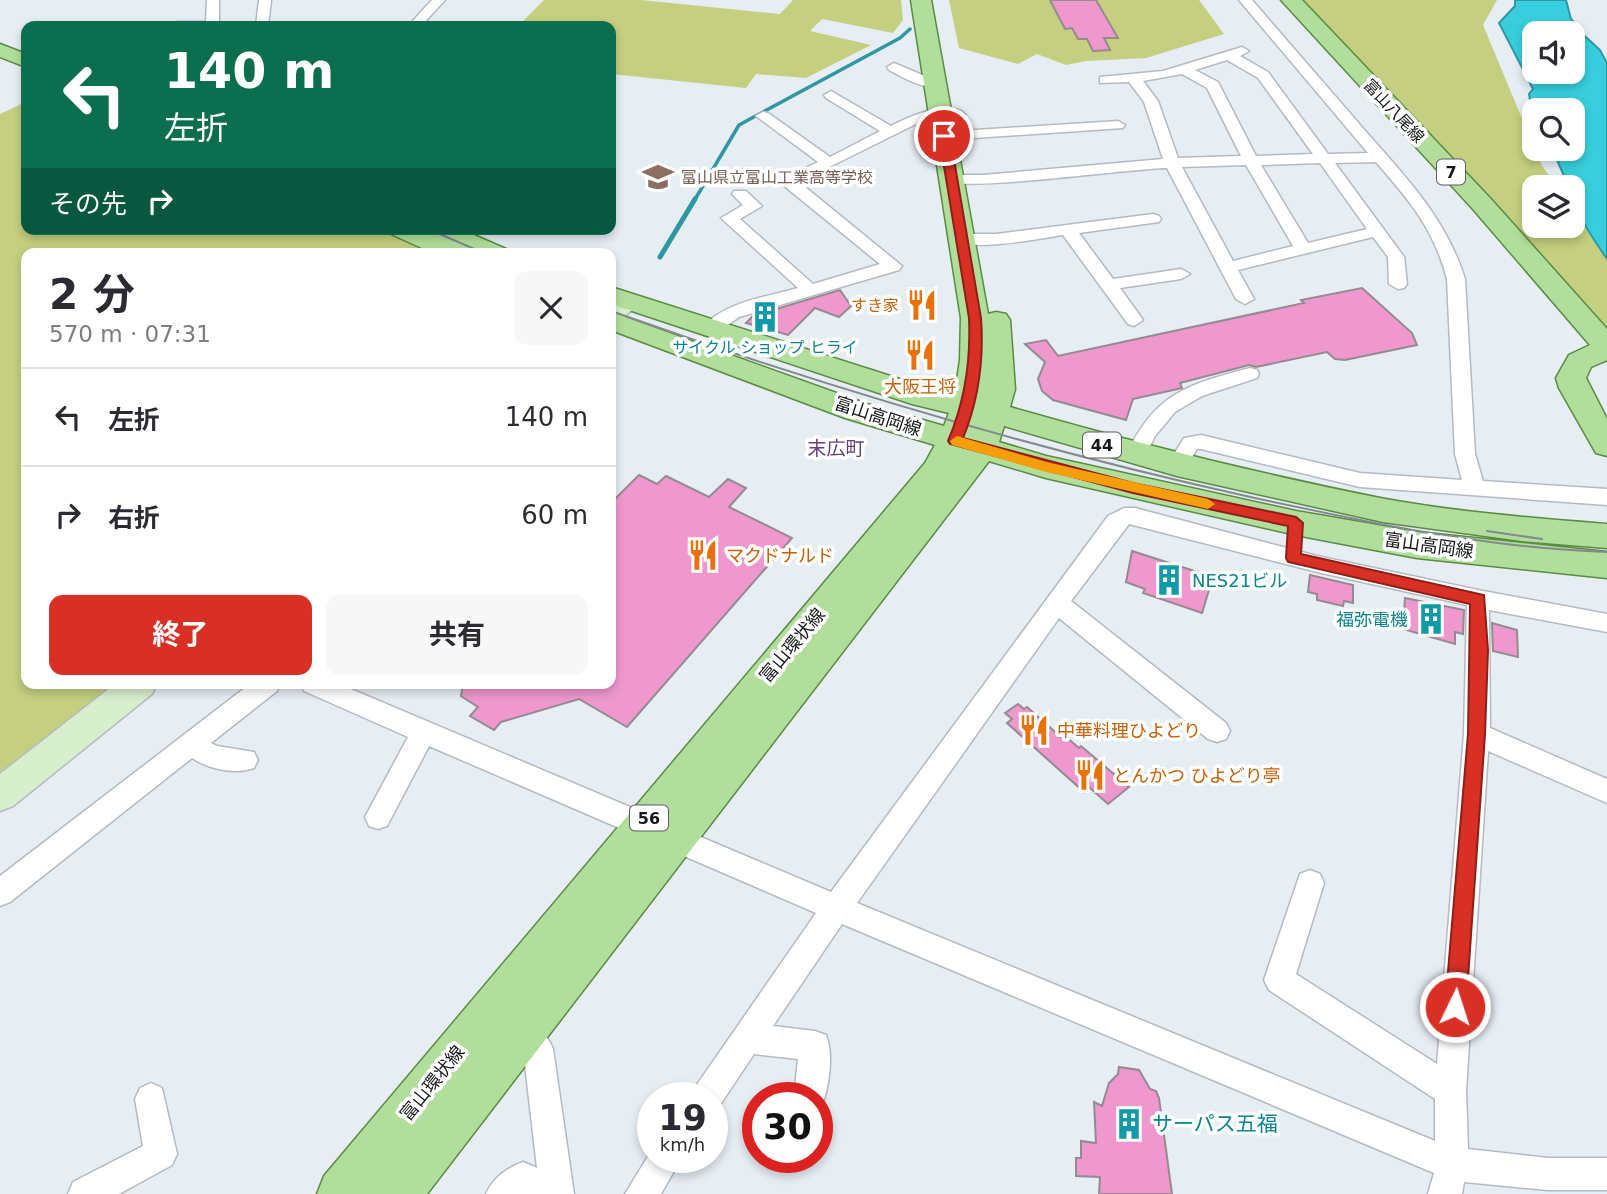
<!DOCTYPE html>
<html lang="ja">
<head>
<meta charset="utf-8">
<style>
	:root { --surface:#fff; --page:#f7f7f7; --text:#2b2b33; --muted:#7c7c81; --line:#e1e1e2; --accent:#d93025 }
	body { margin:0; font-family:"DejaVu Sans","Noto Sans JP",sans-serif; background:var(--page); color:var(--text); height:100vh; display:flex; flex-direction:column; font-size:26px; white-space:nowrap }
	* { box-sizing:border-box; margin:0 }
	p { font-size:23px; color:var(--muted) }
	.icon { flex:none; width:38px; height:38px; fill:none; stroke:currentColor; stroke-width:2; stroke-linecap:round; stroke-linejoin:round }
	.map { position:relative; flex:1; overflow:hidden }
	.drawer { position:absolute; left:21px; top:248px; width:595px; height:441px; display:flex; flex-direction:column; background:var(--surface); border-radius:14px; box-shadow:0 4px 10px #0003 }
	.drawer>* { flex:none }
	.banner { position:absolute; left:21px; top:21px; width:595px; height:214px; border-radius:14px; box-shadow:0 4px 10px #0003; background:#0b6e4f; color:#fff; overflow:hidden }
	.buttons { position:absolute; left:1522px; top:21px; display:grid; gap:14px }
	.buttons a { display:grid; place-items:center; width:63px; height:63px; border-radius:14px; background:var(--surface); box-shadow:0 4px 10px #0003; font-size:35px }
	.speed { position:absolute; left:637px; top:1082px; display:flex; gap:14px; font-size:35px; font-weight:700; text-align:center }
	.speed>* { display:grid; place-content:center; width:91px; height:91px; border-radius:50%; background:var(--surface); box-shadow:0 4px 10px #0003; line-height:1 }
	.speed small { font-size:18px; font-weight:400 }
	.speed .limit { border:10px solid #d22; background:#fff; color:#111 }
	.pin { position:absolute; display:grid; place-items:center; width:60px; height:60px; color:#fff; margin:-30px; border:4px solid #fff; border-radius:50%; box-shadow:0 2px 7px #0007 }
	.me { position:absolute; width:77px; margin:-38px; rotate:4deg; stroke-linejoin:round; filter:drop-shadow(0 0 5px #0008) }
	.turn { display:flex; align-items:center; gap:24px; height:147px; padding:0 28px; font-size:32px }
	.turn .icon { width:91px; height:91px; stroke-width:2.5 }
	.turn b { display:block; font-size:49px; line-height:60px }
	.then { display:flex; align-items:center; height:66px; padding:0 28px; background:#0003; gap:14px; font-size:26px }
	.round { display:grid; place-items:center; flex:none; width:74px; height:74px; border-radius:14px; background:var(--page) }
	.summary { display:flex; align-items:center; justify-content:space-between; height:119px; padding:0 28px }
	h1 { font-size:42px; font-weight:700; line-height:52px }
	.cta { display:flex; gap:14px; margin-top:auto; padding:14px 28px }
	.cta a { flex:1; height:80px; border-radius:14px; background:var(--accent); color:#fff; font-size:28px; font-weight:700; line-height:80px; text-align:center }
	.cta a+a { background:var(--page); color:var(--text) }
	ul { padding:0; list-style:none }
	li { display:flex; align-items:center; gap:21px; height:98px; padding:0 28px; border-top:2px solid var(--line) }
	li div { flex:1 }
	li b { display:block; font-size:26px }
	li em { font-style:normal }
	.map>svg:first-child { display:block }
	.green { fill:#c4cf7f }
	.water { fill:#38cedd; stroke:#2e97a2; stroke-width:2; fill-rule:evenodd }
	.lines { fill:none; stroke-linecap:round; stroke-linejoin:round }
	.stream-far1 { stroke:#2e97a2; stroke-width:3.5 }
	.stream { stroke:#2e97a2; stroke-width:5 }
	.building { fill:#ee98cd; stroke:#938b90; stroke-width:2 }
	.street-casing { stroke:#b4bac1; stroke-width:3 }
	.secondary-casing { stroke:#b4bac1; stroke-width:3 }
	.primary-casing { stroke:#598b42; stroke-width:3 }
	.street { fill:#fff; fill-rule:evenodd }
	.secondary { fill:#d8efcd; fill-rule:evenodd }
	.primary { fill:#b1df9b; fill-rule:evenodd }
	.tram { stroke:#84898e; stroke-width:2 }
	.route { fill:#d93025; stroke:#8d1f18; stroke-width:2 }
	.slow { fill:#f59e0b }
	.labels { text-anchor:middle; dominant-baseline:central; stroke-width:7; stroke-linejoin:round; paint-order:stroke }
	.far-street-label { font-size:16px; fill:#15181a; stroke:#fff }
	.shield { fill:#fff; stroke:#5b5d5f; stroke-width:2 }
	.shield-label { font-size:16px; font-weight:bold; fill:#15181a }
	.far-education-label { font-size:16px; fill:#785e54; stroke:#fff; text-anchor:start }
	.far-food-label { font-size:16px; fill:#c56008; stroke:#fff; text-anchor:end }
	.far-culture-label { font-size:16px; fill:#0d838f; stroke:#fff }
	.food-label { font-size:18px; fill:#c56008; stroke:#fff; text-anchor:start }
	.street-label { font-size:18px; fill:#15181a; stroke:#fff }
	.culture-label { font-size:18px; fill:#0d838f; stroke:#fff; text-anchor:start }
	.neighbourhood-label { font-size:19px; fill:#643f78; stroke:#fff }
	.near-culture-label { font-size:21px; fill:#0d838f; stroke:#fff; text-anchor:start }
</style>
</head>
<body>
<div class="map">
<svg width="1607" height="1194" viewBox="0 0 1607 1194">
	<rect width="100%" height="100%" fill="#e6edf3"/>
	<path class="green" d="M544 0H641L780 14 793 0H901L903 20 893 33 822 19 810 31 871 45 806 78 756 74 746 88 611 74V26H518Z
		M949 0H1050L1065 29 1072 28 1079 39 1098 38 1093 51 1109 50 1104 38 1118 37 1096 0H1199L1224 34 1146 58 1086 61 1066 65 1037 54 1018 64 959 48Z
		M1297 0H1497L1483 25 1541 164 1557 187H1535V226H1573V211L1607 260V348Z
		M26 102V229H391L443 254H26V684H122L0 778V114Z"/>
	<path class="water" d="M1515 0H1566L1571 19 1574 22 1573 25 1600 50 1607 63V259C1593 238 1573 213 1573 187H1569L1552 149H1573V110H1540L1530 100 1529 94 1533 89 1499 23 1515 6ZM1535 33H1573V72H1535Z"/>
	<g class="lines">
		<path class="stream-far1" d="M694 201 739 125 900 38 910 29"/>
		<path class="stream" d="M660 257 695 199"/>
	</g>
	<path class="building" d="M1050 0H1096L1118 38H1104L1110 50 1093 51 1087 39H1078L1072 28 1065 29Z
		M1362 288 1412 333 1417 345 1345 360 1335 359 1327 352 1256 367 1249 365 1180 383 1182 388 1133 399 1126 420 1053 400 1042 391 1038 379 1045 362 1025 344 1046 340 1058 356 1304 303 1301 300Z
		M840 290 851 306 839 317 815 308 788 335 746 323 753 316Z
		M639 475 657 484 666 476 709 497 728 479 746 488 729 507 792 538 627 727 579 699 501 722 494 730 470 716 478 707 461 696 463 684H611V503Z
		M1132 551 1213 577 1202 613 1143 593 1145 589 1126 582Z
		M1310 575 1353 585V603L1344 601 1343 606 1317 600V594L1308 592Z
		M1405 598 1464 610 1463 634 1455 632V644L1403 629Z
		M1492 623 1517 630 1518 657 1493 651Z
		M1018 704 1024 709 1027 707 1062 738 1065 736 1079 748 1081 746 1129 787 1108 804 1089 787 1084 792 1007 723 1012 719 1005 713Z
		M1119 1067 1139 1070 1150 1089 1156 1091 1159 1098 1172 1194H1099L1100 1177 1076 1176V1158H1081V1141L1096 1143 1094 1102 1102 1106 1109 1083 1118 1074Z"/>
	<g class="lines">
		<defs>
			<path id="street" d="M207 0H219V23L222 26H171L177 22H206Z
				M259 0H271L268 26H256Z
				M432 0H445L421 26H408Z
				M1239 0H1252C1288 42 1325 84 1361 126 1402 173 1446 217 1465 279L1475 454 1483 481 1607 489V505L1360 487 1201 449H1197L1184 470H1170L1167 465 1184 438 1201 435 1360 473 1462 480 1455 454 1447 279C1434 229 1409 200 1376 162L1335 163 1404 257 1407 284 1404 288 1398 289 1389 284 1388 257 1373 237 1238 270 1254 299 1245 304 1236 299 1167 168C1135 168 956 193 943 180L951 175H983L1163 159 1144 102 1129 82 1100 83V77L1163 71 1242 47 1249 51 1240 56 1268 72 1328 154 1368 153ZM1227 60 1258 78 1313 154 1256 156 1218 82 1195 70ZM1182 74 1207 88 1241 156 1178 158 1158 101 1143 81ZM1320 163 1367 229 1308 243 1261 165ZM1246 165 1293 246 1233 261 1182 167Z
				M894 63 927 77 940 79 942 82C928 94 903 77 889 70L887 67Z
				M831 91 891 126C908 117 948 99 965 114L958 118 926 119 799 182 902 266 899 270 739 317 717 333H705L702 329C722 302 767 297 798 288L721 218 743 205 732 194 734 191H746L762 206 740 219 813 284 880 264 783 185 781 182 783 179 818 162 756 116 763 112 768 113 830 157 880 131 826 98 824 95Z
				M1118 121 1125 125 1123 128 944 140 937 136 944 132Z
				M1153 214 1159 216 1161 219 1159 222 1079 233 1113 279 1181 269 1190 274 1181 279 1120 288 1143 320 1134 326 1128 324 1063 235C1042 238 967 253 954 239L962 234H996Z
				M1250 368 1257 370 1259 374 1257 378 1202 396 1175 412 1155 436 1143 460H1129L1126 455C1156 393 1186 385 1250 368Z
				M1124 508H1135L1317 556 1478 590 1607 614V632L1489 610 1490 728 1607 779V803L1488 751 1466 1091 1468 1149 1548 1158H1607V1190H1548L1464 1182 1462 1194H1428L1434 1173 842 924 773 1026 815 1031 826 1035C834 1055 829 1088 821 1108L817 1110V1097H794L798 1059 754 1054 718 1108 712 1111V1097H691L696 1086 816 913 429 746 387 826 378 829 369 826 365 817 408 737 304 691 301 684H339L831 892 1108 516ZM1129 524 1317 572 1467 605 1464 734 1437 1064 1296 974 1324 883 1320 874 1310 870 1300 874 1264 980 1269 990 1435 1099V1141L857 903 1059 618 1208 739 1217 742 1226 739 1230 731 1226 723 1071 601Z
				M250 684H280L277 691 211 743 217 746 254 752 258 760 254 768C234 775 209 769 192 758L10 902 0 906V876Z
				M522 1018C537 1024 547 1034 553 1049L574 1194H486C493 1178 507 1168 523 1162L537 1168 524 1056 511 1044 507 1033 511 1022Z
				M151 1083 162 1088 177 1154 172 1165 119 1194H68L73 1182 143 1146 135 1099 140 1088Z
				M653 1148V1157H682L661 1194H625Z"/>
			<path id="secondary" d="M630 295 639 297 642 302 620 320 611 323V304Z
				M115 684H157L152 694 13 806 0 811V774Z"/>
			<path id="primary" d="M911 0H931L988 314 996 312 1006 314 1010 320 1015 389 1010 407C1132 442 1255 473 1380 498 1455 512 1532 518 1607 524V548L1522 541 1383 522 1177 476 1004 426 999 442 1046 456 1296 511 1417 532 1607 552V578L1417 558 1296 535 1046 478 989 461 427 1194H317L324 1176 925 463 935 445 845 418 611 330V312L867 404 944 426 949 413 912 404 611 304V287L928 388 955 394 960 360 961 318Z
				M1281 0H1302L1490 198 1607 329V360L1591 367 1586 378 1607 419V456L1596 453 1559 388 1556 378 1569 355 1590 345 1472 208Z
				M0 44 26 54V67L0 57Z
				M388 229H460L506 249 510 254H474L468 251 470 254H435L391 234Z"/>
		</defs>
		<use href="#street" class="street-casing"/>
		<use href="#secondary" class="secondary-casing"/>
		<use href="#primary" class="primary-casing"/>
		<use href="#street" class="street"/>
		<use href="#secondary" class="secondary"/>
		<use href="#primary" class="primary"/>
		<path class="tram" d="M428 229 486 254
			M611 311C819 385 1030 448 1246 496 1366 522 1484 548 1607 552
			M1487 531 1542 539"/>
	</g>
	<path class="route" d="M944 133 950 136 981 318C984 360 979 399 963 438L1133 483 1296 517 1303 523 1301 554 1484 595 1488 650 1485 734 1466 1007 1463 1015 1455 1018 1448 1015 1445 1007 1468 734 1470 604 1288 562 1286 558 1288 526 1133 493 950 444 948 441C965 401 971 361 969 318L939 136Z"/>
	<path class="slow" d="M957 436 1046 462 1208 499 1215 504 1208 509 1046 472 952 445 950 441Z"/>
	<defs>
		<symbol id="school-bare" viewBox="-9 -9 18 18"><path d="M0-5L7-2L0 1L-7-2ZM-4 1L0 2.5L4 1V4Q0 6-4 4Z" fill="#8d6e63" stroke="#fff" stroke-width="2.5" paint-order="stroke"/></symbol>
		<symbol id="restaurant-bare" viewBox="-9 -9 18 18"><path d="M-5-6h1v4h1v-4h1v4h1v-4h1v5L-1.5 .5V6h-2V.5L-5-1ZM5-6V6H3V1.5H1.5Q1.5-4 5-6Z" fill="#e8710a" stroke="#fff" stroke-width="2.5" paint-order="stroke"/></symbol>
		<symbol id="building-bare" viewBox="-9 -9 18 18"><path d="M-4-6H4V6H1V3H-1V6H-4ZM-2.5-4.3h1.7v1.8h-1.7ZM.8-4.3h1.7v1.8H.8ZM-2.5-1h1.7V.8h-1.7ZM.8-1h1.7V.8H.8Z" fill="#0f9aa8" stroke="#fff" stroke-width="2.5" paint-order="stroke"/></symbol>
	</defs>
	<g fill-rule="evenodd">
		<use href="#school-bare" x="636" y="155" width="44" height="44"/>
		<use href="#restaurant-bare" x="900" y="283" width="44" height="44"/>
		<use href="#building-bare" x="743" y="295" width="44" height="44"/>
		<use href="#restaurant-bare" x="898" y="333" width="44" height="44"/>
		<use href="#restaurant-bare" x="681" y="533" width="44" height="44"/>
		<use href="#building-bare" x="1147" y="558" width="44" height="44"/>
		<use href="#building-bare" x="1409" y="597" width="44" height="44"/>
		<use href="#restaurant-bare" x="1012" y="708" width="44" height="44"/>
		<use href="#restaurant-bare" x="1068" y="753" width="44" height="44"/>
		<use href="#building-bare" x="1107" y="1102" width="44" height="44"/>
	</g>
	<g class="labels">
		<g class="far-street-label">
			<text transform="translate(1394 111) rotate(47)">富山八尾線</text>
		</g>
		<g class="shield">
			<rect x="1437" y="159.5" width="28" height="25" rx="5"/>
			<rect x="1083" y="432.5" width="38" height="25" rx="5"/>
			<rect x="630" y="805.5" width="38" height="25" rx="5"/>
		</g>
		<g class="shield-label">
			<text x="1451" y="172">7</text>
			<text x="1102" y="445">44</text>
			<text x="649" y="818">56</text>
		</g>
		<g class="far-education-label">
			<text x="681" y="177">富山県立富山工業高等学校</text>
		</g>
		<g class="far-food-label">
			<text x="899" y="305">すき家</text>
		</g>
		<g class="far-culture-label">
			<text x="765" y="347">サイクル ショップ ヒライ</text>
		</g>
		<g class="food-label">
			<text x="920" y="386" text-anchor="middle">大阪王将</text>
			<text x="726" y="555">マクドナルド</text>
			<text x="1057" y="730">中華料理ひよどり</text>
			<text x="1113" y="775">とんかつ ひよどり亭</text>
		</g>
		<g class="street-label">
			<text transform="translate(878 416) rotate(18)">富山高岡線</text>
			<text transform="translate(1429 545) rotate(8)">富山高岡線</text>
			<text transform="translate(792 645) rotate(-50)">富山環状線</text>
			<text transform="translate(432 1083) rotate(-51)">富山環状線</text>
		</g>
		<g class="culture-label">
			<text x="1192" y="580">NES21ビル</text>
			<text x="1408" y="619" text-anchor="end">福弥電機</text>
		</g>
		<g class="neighbourhood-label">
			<text x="836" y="448">末広町</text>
		</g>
		<g class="near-culture-label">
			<text x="1152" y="1124">サーパス五福</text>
		</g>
	</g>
</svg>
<div class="buttons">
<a><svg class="icon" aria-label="sound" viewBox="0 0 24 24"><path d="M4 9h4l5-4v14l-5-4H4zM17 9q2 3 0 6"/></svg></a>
<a><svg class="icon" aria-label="search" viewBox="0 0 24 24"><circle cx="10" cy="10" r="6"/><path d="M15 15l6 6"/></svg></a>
<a><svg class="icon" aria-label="layers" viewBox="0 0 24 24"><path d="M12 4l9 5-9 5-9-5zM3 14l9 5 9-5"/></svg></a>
</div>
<div class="speed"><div>19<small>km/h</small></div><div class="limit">30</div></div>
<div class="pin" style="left:944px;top:136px;background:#d93025"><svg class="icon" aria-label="arrive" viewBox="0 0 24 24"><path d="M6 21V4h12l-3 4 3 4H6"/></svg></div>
<svg class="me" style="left:1455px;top:1007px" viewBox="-20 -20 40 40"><circle r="17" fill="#d93025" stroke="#fff" stroke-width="3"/><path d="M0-11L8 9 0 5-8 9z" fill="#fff"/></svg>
<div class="banner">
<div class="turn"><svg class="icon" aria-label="left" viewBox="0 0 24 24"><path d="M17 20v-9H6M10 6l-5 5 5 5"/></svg><div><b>140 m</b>左折</div></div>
<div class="then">その先<svg class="icon" aria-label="right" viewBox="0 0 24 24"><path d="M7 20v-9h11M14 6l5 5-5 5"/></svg></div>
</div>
<section class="drawer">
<div class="summary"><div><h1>2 分</h1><p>570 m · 07:31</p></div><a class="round"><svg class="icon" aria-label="close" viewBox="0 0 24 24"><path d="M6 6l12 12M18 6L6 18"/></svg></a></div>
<ul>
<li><svg class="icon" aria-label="left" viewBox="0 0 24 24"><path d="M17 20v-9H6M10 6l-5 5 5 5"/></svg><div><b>左折</b></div><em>140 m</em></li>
<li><svg class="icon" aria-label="right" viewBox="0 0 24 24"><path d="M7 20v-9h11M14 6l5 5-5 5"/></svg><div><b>右折</b></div><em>60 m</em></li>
</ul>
<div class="cta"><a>終了</a><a>共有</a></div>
</section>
</div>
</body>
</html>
